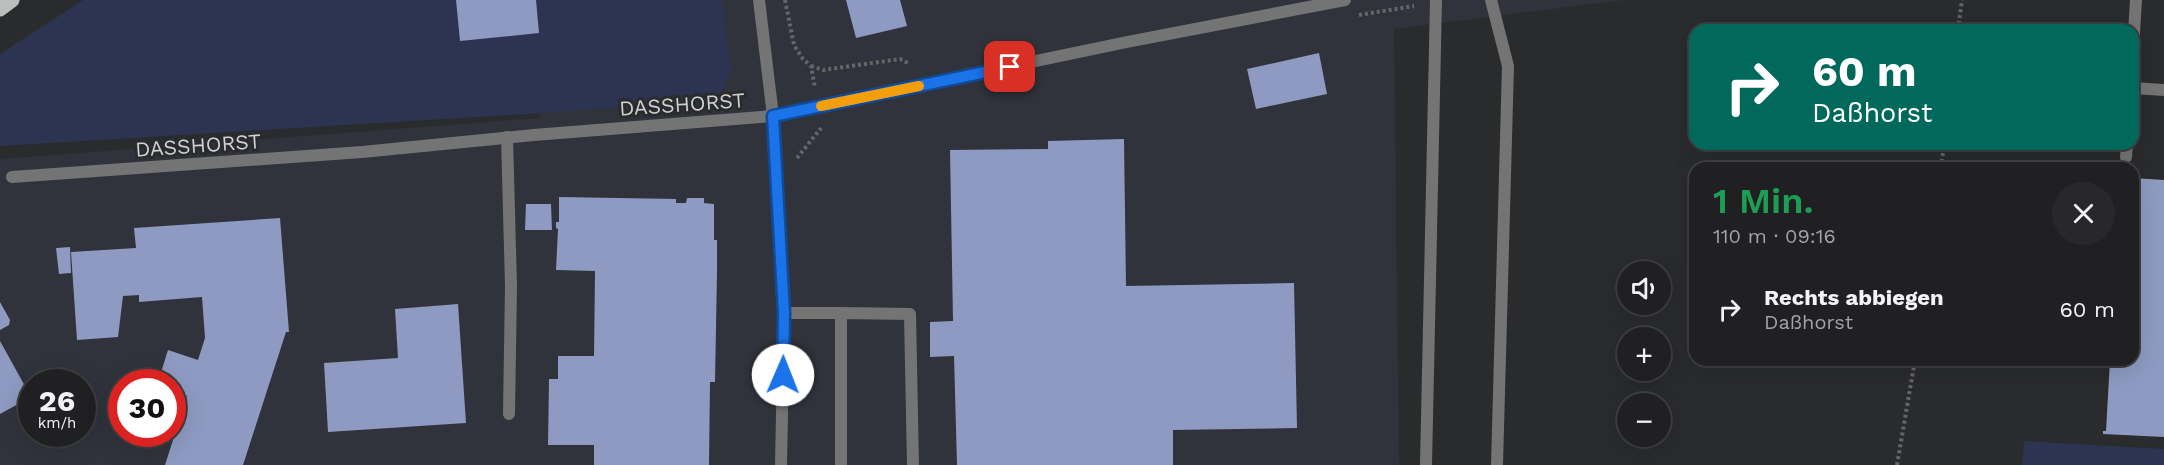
<!DOCTYPE html>
<html lang="de">
<head>
<meta charset="utf-8">
<style>
	:root { --surface:#202022; --page:#28282a; --text:#f1f3f6; --muted:#a2a3a5; --line:#3d3e40 }
	body { margin:0; font-family:"Work Sans",sans-serif; background:var(--page); color:var(--text); height:100vh; display:flex; flex-direction:column; font-size:22px; white-space:nowrap }
	* { box-sizing:border-box; margin:0 }
	p { font-size:20px; color:var(--muted) }
	.icon { flex:none; width:33px; height:33px; fill:none; stroke:currentColor; stroke-width:2; stroke-linecap:round; stroke-linejoin:round }
	.map { position:relative; flex:1; overflow:hidden }
	.sheet { position:absolute; left:1689px; top:162px; width:450px; height:204px; display:flex; flex-direction:column; background:var(--surface); border-radius:18px; box-shadow:0 6px 24px #0002,0 0 0 2px var(--line) }
	.sheet>* { flex:none }
	.banner { position:absolute; left:1689px; top:24px; width:450px; height:126px; border-radius:18px; box-shadow:0 6px 24px #0002,0 0 0 2px var(--line); background:#00695c; color:#fff; overflow:hidden }
	.controls { position:absolute; left:1617px; top:261px; display:grid; gap:12px }
	.controls a { display:grid; place-items:center; width:54px; height:54px; border-radius:50%; background:var(--surface); box-shadow:0 6px 24px #0002,0 0 0 2px var(--line); font-size:30px }
	.speed { position:absolute; left:18px; top:369px; display:flex; gap:12px; font-size:30px; font-weight:700; text-align:center }
	.speed>* { display:grid; place-content:center; width:78px; height:78px; border-radius:50%; background:var(--surface); box-shadow:0 6px 24px #0002,0 0 0 2px var(--line); line-height:1 }
	.speed small { font-size:15px; font-weight:400 }
	.speed .limit { border:9px solid #d22; background:#fff; color:#111 }
	.pin { position:absolute; display:grid; place-items:center; width:51px; height:51px; color:#fff; margin:-26px; border-radius:12px; box-shadow:0 3px 9px #0006 }
	.me { position:absolute; width:66px; margin:-33px; rotate:1deg; stroke-linejoin:round; filter:drop-shadow(0 0 4px #0008) }
	.turn { display:flex; align-items:center; gap:21px; height:126px; padding:0 24px; font-size:27px }
	.turn .icon { width:78px; height:78px; stroke-width:2.5 }
	.turn b { display:block; font-size:42px; line-height:51px }
	.round { display:grid; place-items:center; flex:none; width:63px; height:63px; border-radius:32px; background:var(--page) }
	.headline { display:flex; align-items:center; justify-content:space-between; height:102px; padding:0 24px }
	h1 { font-size:36px; font-weight:600; line-height:45px; color:#1e9e55 }
	ul { padding:0; list-style:none }
	li { display:flex; align-items:center; gap:18px; height:90px; padding:0 24px }
	li div { flex:1 }
	li b { display:block; font-size:22px }
	li em { font-style:normal }
	.map>svg:first-child { display:block }
	.built { fill:#30333b; fill-rule:evenodd }
	.green { fill:#2c3451 }
	.building { fill:#8e9ac2 }
	.lines { fill:none; stroke-linecap:round; stroke-linejoin:round }
	.path { stroke:#666668; stroke-width:4; stroke-dasharray:3 3; stroke-linecap:butt }
	.service { stroke:#737473; stroke-width:12 }
	.minor { stroke:#737473; stroke-width:12 }
	.primary { stroke:#bbbebc; stroke-width:15 }
	.route-casing { stroke:#114b97; stroke-width:15 }
	.route { stroke:#1a73e8; stroke-width:10 }
	.slow { stroke:#f59e0b; stroke-width:10 }
	.labels { text-anchor:middle; dominant-baseline:central; stroke-width:6; stroke-linejoin:round; paint-order:stroke }
	.street-label { font-size:21px; fill:#d1d1d3; stroke:#2a2b2d }
</style>
</head>
<body>
<div class="map">
<svg width="2164" height="465" viewBox="0 0 2164 465">
	<rect width="100%" height="100%" fill="#2a2b2d"/>
	<path class="built" d="M556 0H1624L1394 29 1399 465H0V159L539 118ZM32 382H82V434H32ZM122 382H172V434H122Z"/>
	<path class="green" d="M83 0H722L731 70 722 92 697 101 544 113 0 146V54Z
		M2024 441 2164 449V465H2022Z"/>
	<path class="building" d="M456 0H536L539 33 460 41Z
		M846 0H900L907 26 856 38Z
		M1319 53 1327 94 1256 109 1247 69Z
		M1124 139 1126 286 1294 283 1297 428 1173 430V465H957L954 356 930 357V322L953 321 950 150 1048 149V141Z
		M2133 178 2164 180V437L2103 434V431H2106L2110 360H2133Z
		M559 197 676 199V203H686L687 198H704V203L714 204V240H717V273L715 382H710L709 465H594V445H548L549 379H558V356H594L595 271 556 270 558 229 556 228V222H559Z
		M526 204H551L552 230H525Z
		M280 218 289 332H286L243 465H165L187 396 172 391V382H158L168 350 198 360 205 338 202 297 139 302V295L123 296 118 337 77 340 71 252 136 248 134 228Z
		M70 247 71 273 59 274 56 248Z
		M0 302 10 320 9 325 0 330Z
		M458 304 466 423 328 432 324 363 398 358 395 309Z
		M0 341 31 397 0 414Z"/>
	<g class="lines">
		<path class="path" d="M785 0 794 45 803 59 811 66 815 88
			M1359 15 1414 6
			M1958 30 1962 0
			M811 66 823 70 900 59 906 62 907 66
			M797 158 821 128
			M1941 168 1944 144
			M1897 465 1915 360"/>
		<path class="service" d="M1491 0 1508 66 1497 465
			M2133 49 2136 0
			M2133 88 2164 90
			M507 137 511 286 509 414
			M2126 157 2127 144
			M784 313H841V465
			M841 313 910 314 913 465
			M1426 465 1436 0"/>
		<path class="minor" d="M759 0 773 116 784 313 781 465
			M12 177 362 152 534 135 773 116 1127 42 1345 0"/>
		<path class="primary" d="M0 9 12 0"/>
	</g>
	<g class="lines">
		<defs>
			<path id="route" d="M783 375 784 313 773 116 1010 67"/>
		</defs>
		<use href="#route" class="route-casing"/>
		<use href="#route" class="route"/>
		<path class="slow" d="M821 106 919 86"/>
	</g>
	<g class="labels">
		<g class="street-label">
			<text transform="translate(682 104) rotate(-4)">DASSHORST</text>
			<text transform="translate(198 145) rotate(-4)">DASSHORST</text>
		</g>
	</g>
</svg>
<div class="controls">
<a><svg class="icon" aria-label="sound" viewBox="0 0 24 24"><path d="M4 9h4l5-4v14l-5-4H4zM17 9q2 3 0 6"/></svg></a>
<a>+</a>
<a>−</a>
</div>
<div class="speed"><div>26<small>km/h</small></div><div class="limit">30</div></div>
<div class="pin" style="left:1010px;top:67px;background:#d93025"><svg class="icon" aria-label="arrive" viewBox="0 0 24 24"><path d="M6 21V4h12l-3 4 3 4H6"/></svg></div>
<svg class="me" style="left:783px;top:375px" viewBox="-20 -20 40 40"><circle r="19" fill="#fff"/><path d="M0-13L10 11 0 6-10 11z" fill="#1a73e8"/></svg>
<div class="banner">
<div class="turn"><svg class="icon" aria-label="right" viewBox="0 0 24 24"><path d="M7 20v-9h11M14 6l5 5-5 5"/></svg><div><b>60 m</b>Daßhorst</div></div>
</div>
<section class="sheet">
<div class="headline"><div><h1>1 Min.</h1><p>110 m · 09:16</p></div><a class="round"><svg class="icon" aria-label="close" viewBox="0 0 24 24"><path d="M6 6l12 12M18 6L6 18"/></svg></a></div>
<ul>
<li><svg class="icon" aria-label="right" viewBox="0 0 24 24"><path d="M7 20v-9h11M14 6l5 5-5 5"/></svg><div><b>Rechts abbiegen</b><p>Daßhorst</p></div><em>60 m</em></li>
</ul>
</section>
</div>
</body>
</html>
